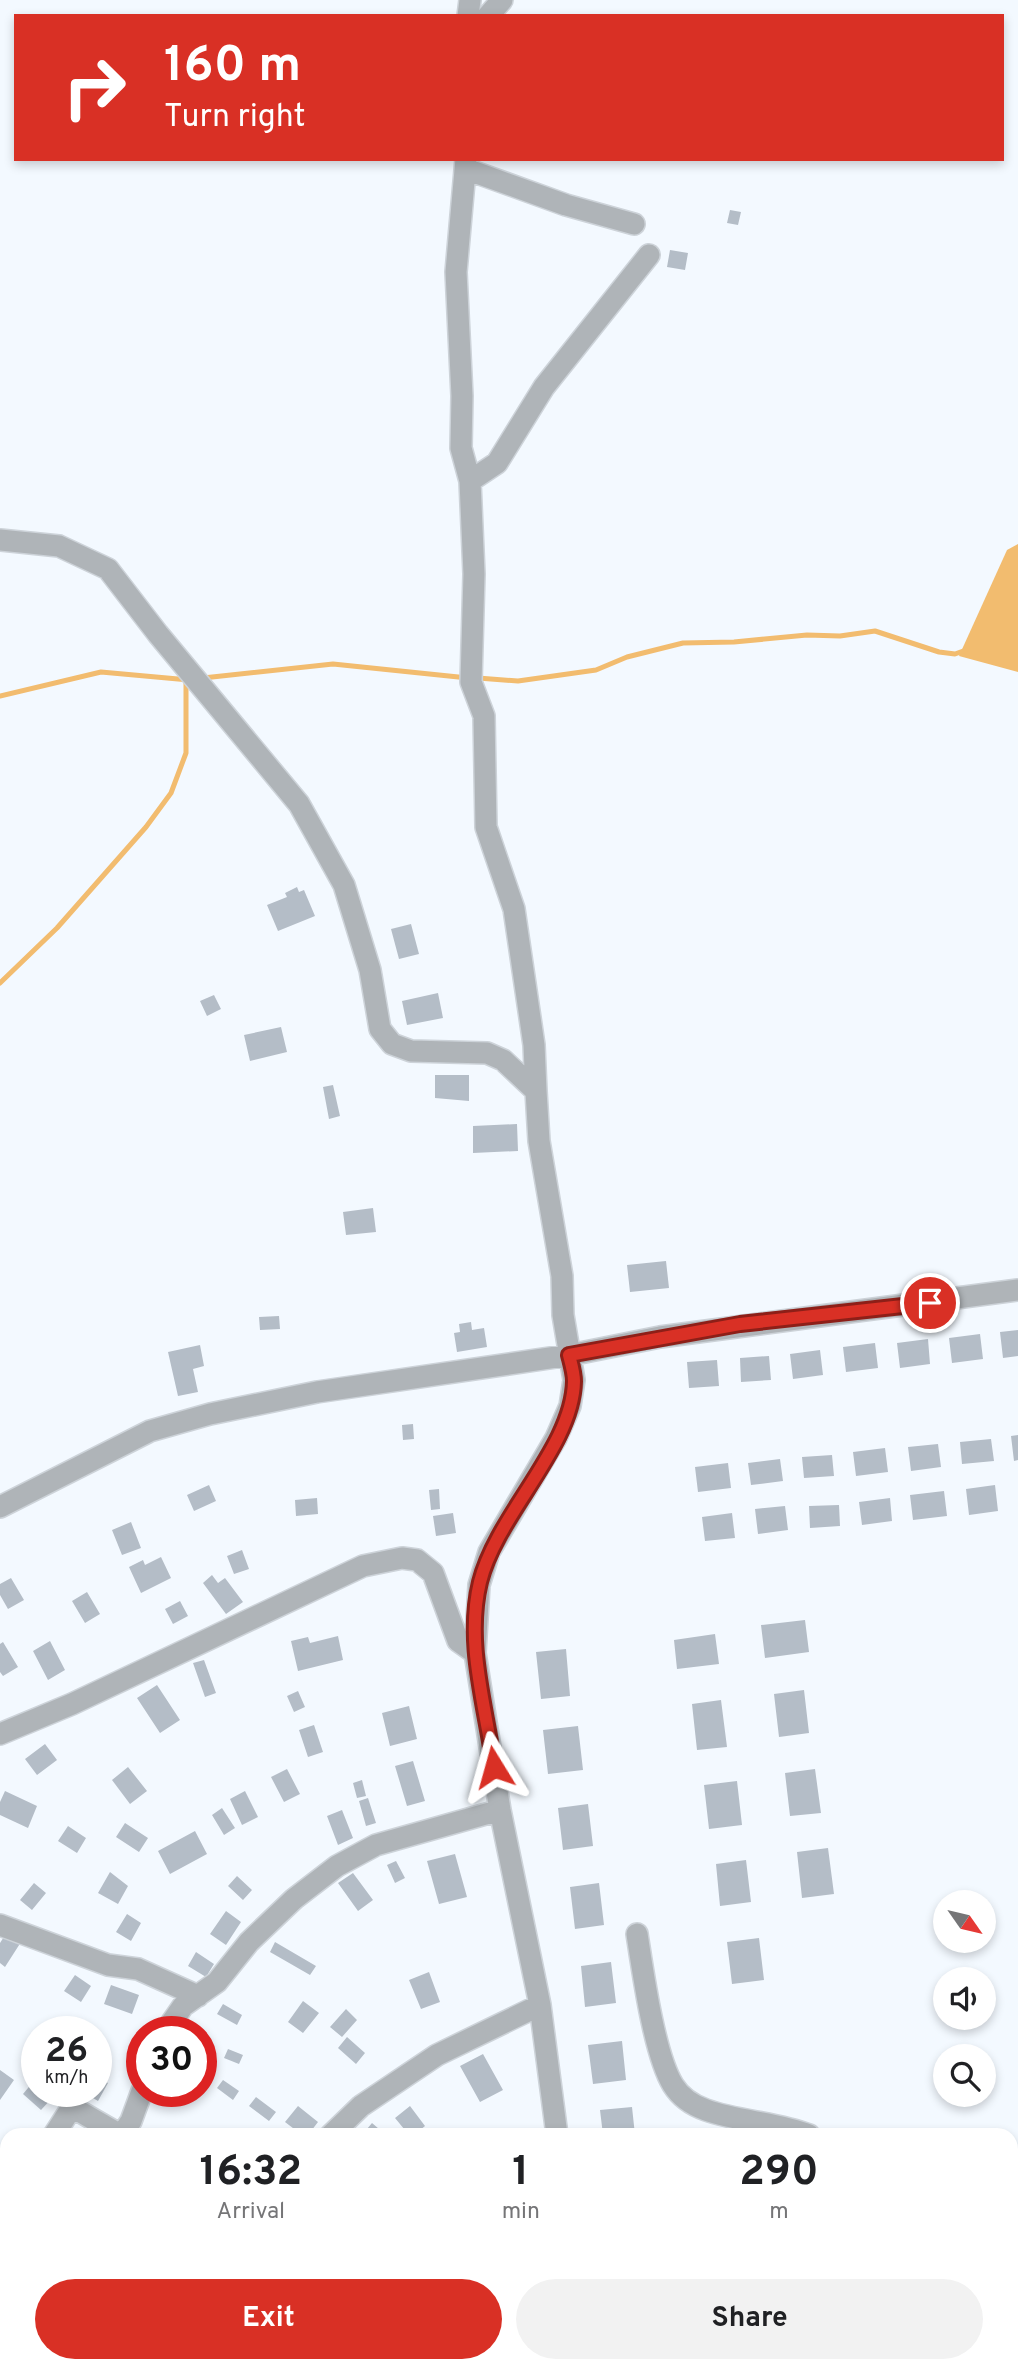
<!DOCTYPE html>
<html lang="en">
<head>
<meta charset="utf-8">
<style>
	:root { --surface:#fff; --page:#f2f2f2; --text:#202124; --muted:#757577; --accent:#d93025 }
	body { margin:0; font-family:Overpass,sans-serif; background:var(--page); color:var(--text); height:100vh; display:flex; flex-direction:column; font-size:26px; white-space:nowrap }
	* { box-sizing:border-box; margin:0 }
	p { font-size:23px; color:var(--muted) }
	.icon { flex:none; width:38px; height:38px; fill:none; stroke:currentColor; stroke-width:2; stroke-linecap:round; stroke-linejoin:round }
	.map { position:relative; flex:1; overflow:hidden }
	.panel { position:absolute; left:0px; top:2128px; width:1018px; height:245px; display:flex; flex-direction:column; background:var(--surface); border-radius:21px 21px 0 0; box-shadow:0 4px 10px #0003 }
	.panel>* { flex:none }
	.hud { position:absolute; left:14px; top:14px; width:990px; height:147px; border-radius:0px; box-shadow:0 4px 10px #0003; background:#d93025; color:#fff; overflow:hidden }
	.needle { width:46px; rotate:124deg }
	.buttons { position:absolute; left:933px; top:1890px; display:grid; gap:14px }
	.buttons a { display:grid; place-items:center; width:63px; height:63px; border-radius:50%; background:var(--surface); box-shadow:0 4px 10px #0003; font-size:35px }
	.speed { position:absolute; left:21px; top:2016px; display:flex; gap:14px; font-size:35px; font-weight:700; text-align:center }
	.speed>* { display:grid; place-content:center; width:91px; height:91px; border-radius:50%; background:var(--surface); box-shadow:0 4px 10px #0003; line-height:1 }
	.speed small { font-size:18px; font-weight:400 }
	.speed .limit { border:10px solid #d22; background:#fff; color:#111 }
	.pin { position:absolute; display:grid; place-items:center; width:60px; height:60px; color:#fff; margin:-30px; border:4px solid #fff; border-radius:50%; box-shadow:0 2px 7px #0007 }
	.me { position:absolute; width:77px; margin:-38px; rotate:352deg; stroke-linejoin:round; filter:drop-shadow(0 0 5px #0008) }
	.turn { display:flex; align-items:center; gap:24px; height:147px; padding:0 35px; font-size:32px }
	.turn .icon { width:91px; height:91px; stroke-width:2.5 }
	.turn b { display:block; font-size:49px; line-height:60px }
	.eta { display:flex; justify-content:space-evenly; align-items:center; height:119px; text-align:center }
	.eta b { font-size:42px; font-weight:700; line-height:49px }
	.primary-button { display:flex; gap:14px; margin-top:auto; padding:14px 35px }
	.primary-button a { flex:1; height:80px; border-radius:42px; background:var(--accent); color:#fff; font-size:28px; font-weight:700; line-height:80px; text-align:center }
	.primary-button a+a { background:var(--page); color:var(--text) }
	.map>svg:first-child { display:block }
	.water { fill:#f2bc6f }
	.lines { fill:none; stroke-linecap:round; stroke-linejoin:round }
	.stream { stroke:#f2bc6f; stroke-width:5 }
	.building { fill:#b4bdc7 }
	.minor-casing { stroke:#cdd3d9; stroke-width:24 }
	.minor { stroke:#afb4b8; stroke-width:21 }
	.route-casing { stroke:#8d1f18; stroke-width:18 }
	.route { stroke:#d93025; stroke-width:12 }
</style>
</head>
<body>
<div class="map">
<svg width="1018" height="2373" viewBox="0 0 1018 2373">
	<rect width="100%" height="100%" fill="#f3f9ff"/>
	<path class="water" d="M1018 544V672L959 656 1007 550Z"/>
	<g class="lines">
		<path class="stream" d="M203 678 333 664 468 678
			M478 678 518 681 596 670 627 657 683 643 734 642 807 635 840 636 875 631 939 652 955 654 966 650
			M0 696 101 672 189 680
			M0 983 57 928 146 827 171 793 186 753V680"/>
	</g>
	<path class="building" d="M730 210 741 212 738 225 727 223Z
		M670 250 688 253 685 270 667 267Z
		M297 887 299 892 304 890 315 916 278 931 267 905 287 897 285 893Z
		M411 924 419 954 399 959 391 929Z
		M438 993 443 1018 407 1025 402 1001Z
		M214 995 221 1009 207 1016 200 1001Z
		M281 1027 287 1052 250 1061 244 1035Z
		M435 1075H469V1101L435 1098Z
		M333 1085 340 1116 329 1119 323 1087Z
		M517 1124 518 1151 473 1153V1126Z
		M373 1208 376 1232 346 1235 343 1212Z
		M666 1261 669 1288 630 1292 627 1265Z
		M279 1316 280 1329 260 1330 259 1317Z
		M471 1322 472 1330 484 1328 487 1347 457 1352 454 1333 460 1332 459 1324Z
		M1018 1330V1356L1003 1358 1000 1332Z
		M980 1334 983 1359 952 1363 949 1338Z
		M928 1339 930 1364 900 1368 897 1343Z
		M875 1343 878 1368 846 1372 843 1347Z
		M200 1345 204 1366 193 1369 198 1392 178 1396 168 1352Z
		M820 1350 823 1375 793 1379 790 1354Z
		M769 1356 771 1380 741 1382 740 1358Z
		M717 1360 719 1386 689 1388 687 1362Z
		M413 1424 414 1439 403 1440 402 1425Z
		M1018 1435V1460L1014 1461 1011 1436Z
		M991 1439 994 1461 962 1464 960 1442Z
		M938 1444 941 1467 911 1471 908 1447Z
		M885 1448 888 1472 856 1476 853 1452Z
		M832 1455 834 1476 804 1478 802 1457Z
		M780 1459 783 1481 751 1485 748 1463Z
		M728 1463 731 1488 698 1492 695 1467Z
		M209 1485 216 1501 194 1511 187 1495Z
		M995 1485 998 1511 969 1515 966 1489Z
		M439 1489 440 1509 431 1510 429 1490Z
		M944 1491 947 1516 913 1520 910 1495Z
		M317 1498 318 1514 296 1516 295 1500Z
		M890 1498 892 1521 862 1525 859 1502Z
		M839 1505 840 1526 810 1528 809 1506Z
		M785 1506 788 1530 758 1534 755 1509Z
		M453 1513 456 1533 436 1536 433 1516Z
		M732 1513 735 1538 705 1541 702 1517Z
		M131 1522 141 1548 122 1555 112 1530Z
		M242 1550 249 1569 234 1574 227 1556Z
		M161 1557 171 1578 141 1593 129 1567 143 1560 145 1565Z
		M212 1575 218 1583 225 1578 243 1602 226 1614 203 1583Z
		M11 1578 24 1600 8 1609 0 1595V1584Z
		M87 1592 100 1614 85 1623 72 1601Z
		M180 1601 188 1616 173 1624 165 1609Z
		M805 1620 809 1652 765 1658 761 1625Z
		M715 1634 719 1664 677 1669 674 1640Z
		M338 1636 343 1660 298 1671 291 1641 308 1637 310 1643Z
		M50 1641 65 1670 48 1680 33 1651Z
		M3 1642 18 1667 3 1676 0 1672V1644Z
		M566 1649 570 1696 541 1699 536 1652Z
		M204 1660 216 1693 205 1697 193 1663Z
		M157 1685 180 1720 160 1733 137 1698Z
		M804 1690 809 1733 779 1737 774 1694Z
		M298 1691 305 1707 294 1712 287 1696Z
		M721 1700 727 1747 697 1750 692 1704Z
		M409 1706 417 1739 390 1746 382 1713Z
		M314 1725 323 1752 308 1757 299 1730Z
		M578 1726 583 1770 548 1774 543 1730Z
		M45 1744 57 1760 37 1775 25 1759Z
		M413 1761 425 1801 407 1806 395 1766Z
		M128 1767 147 1791 130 1804 112 1780Z
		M287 1769 300 1794 284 1802 271 1777Z
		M815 1769 821 1813 790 1816 785 1773Z
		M362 1780 366 1796 357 1798 353 1783Z
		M737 1781 742 1825 709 1829 704 1785Z
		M5 1791 37 1806 28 1828 0 1815V1802Z
		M245 1791 258 1817 242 1825 230 1799Z
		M368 1798 376 1823 366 1826 359 1801Z
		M588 1804 593 1846 563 1850 558 1808Z
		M222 1808 235 1828 224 1835 212 1815Z
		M342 1810 353 1838 338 1845 327 1816Z
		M125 1823 148 1838 139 1852 116 1837Z
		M68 1826 86 1838 77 1853 58 1841Z
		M195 1831 207 1854 170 1874 158 1851Z
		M828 1848 834 1894 802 1898 797 1852Z
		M455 1854 467 1897 439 1904 427 1861Z
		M746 1860 751 1902 720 1906 716 1864Z
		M396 1861 405 1878 395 1883 387 1865Z
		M110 1872 128 1886 118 1904 98 1893Z
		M353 1873 373 1900 358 1911 338 1883Z
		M237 1876 252 1890 243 1900 228 1886Z
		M34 1883 46 1893 32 1910 20 1900Z
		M599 1883 604 1925 575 1929 570 1887Z
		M226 1911 241 1922 226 1945 210 1934Z
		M127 1914 141 1923 131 1941 116 1932Z
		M7 1932 21 1942 5 1967 0 1963V1943Z
		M759 1938 764 1980 732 1984 727 1942Z
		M275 1942 316 1966 310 1975 270 1952Z
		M196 1952 214 1964 206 1977 188 1966Z
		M611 1962 616 2003 585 2007 581 1966Z
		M429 1972 440 2002 421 2009 409 1980Z
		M75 1975 91 1986 81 2002 64 1991Z
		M111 1985 139 1995 132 2014 104 2004Z
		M303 2001 319 2013 303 2033 288 2022Z
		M223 2004 242 2015 237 2025 217 2014Z
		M346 2009 357 2020 342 2037 330 2027Z
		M347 2037 365 2053 356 2064 338 2048Z
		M622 2041 626 2080 593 2084 588 2045Z
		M228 2049 243 2055 239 2064 224 2058Z
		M483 2054 503 2090 480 2102 460 2066Z
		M0 2070 14 2080 0 2100Z
		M96 2077 108 2083 98 2101 81 2091H96Z
		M223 2080 239 2091 233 2100 217 2088Z
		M33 2082 37 2091H44L52 2098 41 2110 23 2094Z
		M256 2097 276 2112 269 2121 249 2106Z
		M298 2106 318 2122 308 2135H302L285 2122Z
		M410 2106 425 2126 414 2135H409L395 2118Z
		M632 2107 635 2135H603L600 2110Z
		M372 2123 386 2135H362Z
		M171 2366H190L196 2370 194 2373H166Z
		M377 2366H403L399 2373H387Z
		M516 2366H531L530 2369 538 2373H513Z
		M957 2366H1000L991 2373H948Z"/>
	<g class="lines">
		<defs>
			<path id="minor" d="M468 16 470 0
				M488 16 502 0
				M466 159 456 272 462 396 461 448 470 481 474 574 471 682 484 716 486 827 514 909 534 1045 536 1091
				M466 169 566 205 634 224
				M470 481 497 463 544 387 649 255
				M0 540 59 546 108 569 158 634 299 804 344 885 370 970 380 1029 392 1044 411 1051 487 1053 503 1060 536 1091 539 1141 562 1276 563 1315 574 1380 570 1406 556 1438 489 1552 479 1585 475 1653 500 1810 540 2005 557 2135
				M0 1507 150 1431 210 1414 317 1392 570 1355 660 1337 1018 1290
				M0 1734 72 1704 363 1566 402 1558 417 1560 433 1573 458 1641 475 1653
				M0 1925 108 1965 138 1969 198 1996
				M637 1934C643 1972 654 2054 673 2085 681 2098 692 2105 706 2110 739 2122 776 2122 809 2135
				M165 2032 183 2006 217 1982 249 1942 294 1899 337 1866 376 1845 500 1810
				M54 2135 72 2107 117 2133H123L131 2121 142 2091
				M331 2135 361 2106 437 2055 540 2005
				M0 2292 7 2293
				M1012 2332 1018 2338
				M297 2366 311 2373
				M588 2366 590 2373
				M77 2373 87 2366"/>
		</defs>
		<use href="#minor" class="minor-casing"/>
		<use href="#minor" class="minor"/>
	</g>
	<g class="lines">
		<defs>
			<path id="route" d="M494 1767C486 1706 465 1644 480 1582 497 1514 573 1447 574 1381 574 1373 571 1363 569 1355L740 1324 930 1303"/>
		</defs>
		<use href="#route" class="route-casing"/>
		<use href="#route" class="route"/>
	</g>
</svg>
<div class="buttons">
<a><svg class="needle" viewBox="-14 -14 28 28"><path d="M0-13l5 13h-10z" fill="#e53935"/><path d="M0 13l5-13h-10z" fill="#757577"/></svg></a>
<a><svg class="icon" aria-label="sound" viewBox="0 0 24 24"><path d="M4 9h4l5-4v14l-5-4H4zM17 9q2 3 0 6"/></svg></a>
<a><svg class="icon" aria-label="search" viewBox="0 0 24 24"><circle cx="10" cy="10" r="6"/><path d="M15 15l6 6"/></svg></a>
</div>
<div class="speed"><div>26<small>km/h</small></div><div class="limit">30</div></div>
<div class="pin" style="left:930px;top:1303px;background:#d93025"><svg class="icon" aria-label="arrive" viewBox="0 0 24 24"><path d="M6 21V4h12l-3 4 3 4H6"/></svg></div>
<svg class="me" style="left:494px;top:1767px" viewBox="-20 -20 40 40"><path d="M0-17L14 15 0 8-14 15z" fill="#d93025" stroke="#fff" stroke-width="4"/></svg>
<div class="hud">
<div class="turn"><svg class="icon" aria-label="right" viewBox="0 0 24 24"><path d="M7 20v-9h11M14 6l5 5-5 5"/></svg><div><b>160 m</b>Turn right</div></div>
</div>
<section class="panel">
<div class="eta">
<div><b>16:32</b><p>Arrival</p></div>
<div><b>1</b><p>min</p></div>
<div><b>290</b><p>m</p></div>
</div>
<div class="primary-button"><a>Exit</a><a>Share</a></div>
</section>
</div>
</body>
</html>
